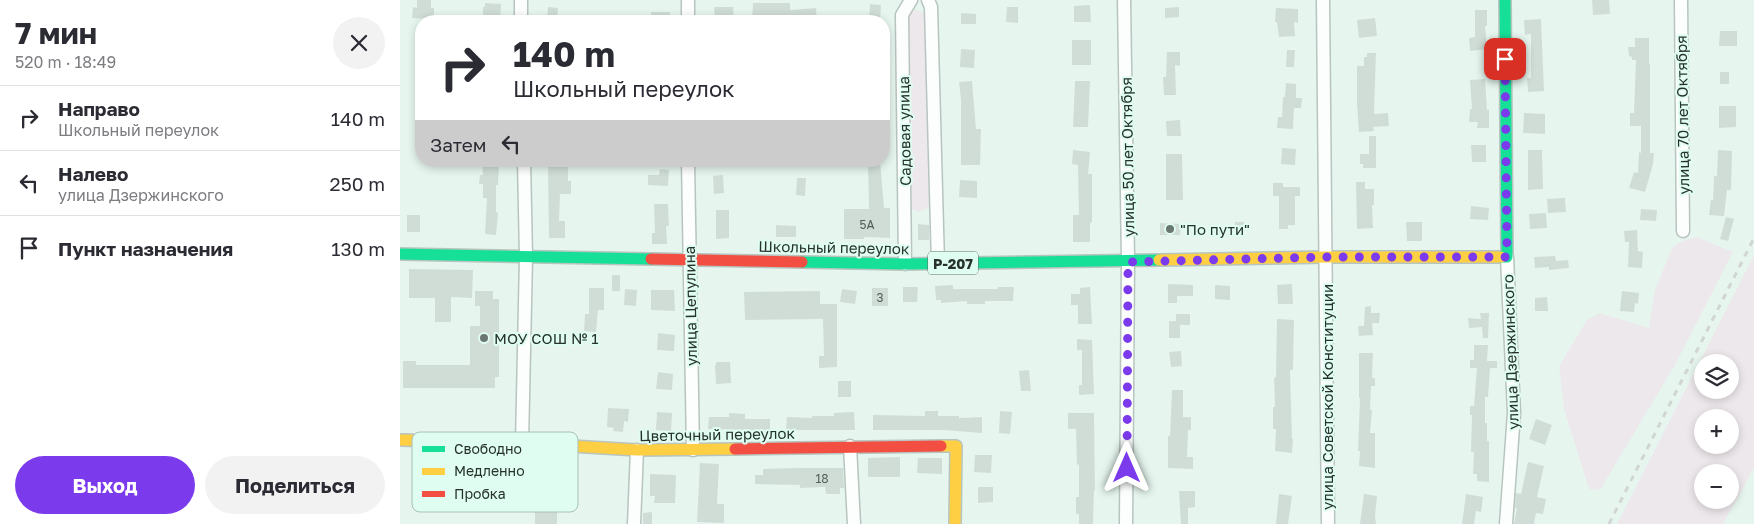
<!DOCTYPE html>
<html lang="ru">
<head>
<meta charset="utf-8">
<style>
	:root { --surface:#fff; --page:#f2f2f3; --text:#2b2b33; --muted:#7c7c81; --line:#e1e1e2; --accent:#7c3aed }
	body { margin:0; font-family:"Golos Text",sans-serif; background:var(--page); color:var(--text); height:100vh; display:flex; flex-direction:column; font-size:19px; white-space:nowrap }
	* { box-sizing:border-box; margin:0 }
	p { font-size:16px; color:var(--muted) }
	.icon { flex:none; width:28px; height:28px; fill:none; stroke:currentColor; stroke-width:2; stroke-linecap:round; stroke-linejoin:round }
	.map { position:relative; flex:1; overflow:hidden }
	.sheet { display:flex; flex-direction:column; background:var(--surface); width:400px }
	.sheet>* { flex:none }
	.banner { position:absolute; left:15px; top:15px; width:475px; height:152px; border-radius:20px; box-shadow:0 2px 8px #0003; background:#fff; color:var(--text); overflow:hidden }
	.buttons { position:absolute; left:1294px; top:354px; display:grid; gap:10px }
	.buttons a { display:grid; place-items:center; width:45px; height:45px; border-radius:50%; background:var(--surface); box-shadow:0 2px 8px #0003; font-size:25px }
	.pin { position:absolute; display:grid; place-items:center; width:42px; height:42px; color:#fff; margin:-21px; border-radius:10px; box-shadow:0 2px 8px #0006 }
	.me { position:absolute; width:55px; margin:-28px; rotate:0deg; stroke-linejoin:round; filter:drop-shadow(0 0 4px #0008) }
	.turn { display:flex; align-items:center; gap:18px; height:105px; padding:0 15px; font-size:22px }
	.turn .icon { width:65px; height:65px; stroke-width:2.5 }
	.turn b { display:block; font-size:35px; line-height:42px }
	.then { display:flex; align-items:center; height:48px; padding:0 15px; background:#0003; gap:10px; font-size:19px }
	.round { display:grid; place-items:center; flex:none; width:52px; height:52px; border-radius:26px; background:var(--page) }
	.headline { display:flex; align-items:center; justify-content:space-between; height:85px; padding:0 15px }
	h1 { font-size:30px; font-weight:700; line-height:38px }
	.primary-button { display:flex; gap:10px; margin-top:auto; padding:10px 15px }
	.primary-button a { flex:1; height:58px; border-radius:30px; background:var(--accent); color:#fff; font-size:20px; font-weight:700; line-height:58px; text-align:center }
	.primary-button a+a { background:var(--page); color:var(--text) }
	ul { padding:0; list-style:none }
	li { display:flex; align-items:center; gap:15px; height:65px; padding:0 15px; border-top:1px solid var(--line) }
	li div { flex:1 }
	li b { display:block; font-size:19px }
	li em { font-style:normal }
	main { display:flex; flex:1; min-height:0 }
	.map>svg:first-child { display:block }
	.green { fill:#ede8ec; fill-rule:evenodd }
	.building { fill:#d0ddd7 }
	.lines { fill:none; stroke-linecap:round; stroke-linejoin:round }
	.street-casing { stroke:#b8c4bf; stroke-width:15 }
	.fast-casing { stroke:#b8c4bf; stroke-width:14 }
	.slow-casing { stroke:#b8c4bf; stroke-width:14 }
	.jam-casing { stroke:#b8c4bf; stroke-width:14 }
	.street { stroke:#fbfefd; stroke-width:12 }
	.fast { stroke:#16e098; stroke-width:11 }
	.slow { stroke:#ffcf43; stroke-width:11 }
	.jam { stroke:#f24e42; stroke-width:11 }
	.rail { stroke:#d1d5d3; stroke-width:3; stroke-dasharray:6 6; stroke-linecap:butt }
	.route { stroke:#7c3aed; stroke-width:9; stroke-dasharray:0 16.2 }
	.poi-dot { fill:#6a7772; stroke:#dffdf0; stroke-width:2 }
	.labels { text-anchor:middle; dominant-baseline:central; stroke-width:4; stroke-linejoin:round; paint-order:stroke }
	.number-label { font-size:12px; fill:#535e5a }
	.shield { fill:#dffdf0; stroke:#5e6f68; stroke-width:1 }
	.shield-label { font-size:14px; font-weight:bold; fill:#27322e }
	.street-label { font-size:15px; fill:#27322e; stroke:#dffdf0 }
	.poi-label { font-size:15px; fill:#27322e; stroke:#dffdf0; text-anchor:start }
	.key { fill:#dffdf0; stroke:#a8c0b6; stroke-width:1 }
	.key-label { font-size:14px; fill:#27322e }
</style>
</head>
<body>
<main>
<section class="sheet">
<div class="headline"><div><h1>7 мин</h1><p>520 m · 18:49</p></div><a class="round"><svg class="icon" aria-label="close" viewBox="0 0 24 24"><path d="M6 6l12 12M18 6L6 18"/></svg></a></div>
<ul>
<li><svg class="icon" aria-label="right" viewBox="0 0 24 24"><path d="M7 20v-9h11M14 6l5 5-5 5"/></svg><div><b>Направо</b><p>Школьный переулок</p></div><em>140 m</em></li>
<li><svg class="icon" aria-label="left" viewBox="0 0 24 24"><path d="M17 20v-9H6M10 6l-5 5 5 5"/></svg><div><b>Налево</b><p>улица Дзержинского</p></div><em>250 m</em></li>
<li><svg class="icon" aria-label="arrive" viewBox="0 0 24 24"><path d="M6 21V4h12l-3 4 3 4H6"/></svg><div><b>Пункт назначения</b></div><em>130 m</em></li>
</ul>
<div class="primary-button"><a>Выход</a><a>Поделиться</a></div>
</section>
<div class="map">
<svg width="1354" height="524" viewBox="0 0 1354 524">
	<rect width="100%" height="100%" fill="#e6f6ef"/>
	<path class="green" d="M515 9 525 14 529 207 519 212 514 211 510 206 507 17Z
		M1297 237 1333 252 1275 365 1200 490 1189 489 1164 409 1159 366 1187 320 1200 313 1249 328 1255 290 1272 248 1282 241Z
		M1354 255V468L1323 524H1217ZM1330 362V390H1302V362ZM1302 418H1330V445H1302ZM1302 472H1330V500H1302Z"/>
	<path class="building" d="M17 0H31V8H34V19L12 18 13 7 17 8Z
		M1192 0H1209L1210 14 1193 15Z
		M85 3 101 4 100 21H85V16H83V7H85Z
		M353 3H390V10L416 8 417 21H403V18L352 21Z
		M470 4 481 5 480 21H469Z
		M690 5 691 22H674V6Z
		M148 7 158 8 157 21H147Z
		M314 7H333L334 20H315Z
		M607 7H618V23L606 22Z
		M779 7V17L765 18V8Z
		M876 8 898 9V23L894 22 895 36 879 37 877 22H875Z
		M1075 10H1087V26H1085L1087 49 1070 51 1069 38 1075 37Z
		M251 12H270V21H251Z
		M561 13 576 14V24H561Z
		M975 18 977 36 959 38 957 20Z
		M1141 19 1144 91 1128 92 1127 78H1131V34L1125 35 1124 20Z
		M1320 31H1337V46H1319Z
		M1235 38H1249V64H1250V153H1254L1253 164 1245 192 1229 188 1234 172 1238 173 1239 152 1241 153V126H1230V113H1234L1236 60H1232V57L1229 56 1228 47H1235Z
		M672 40H691V65H672Z
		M561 49 575 50 574 68 560 67Z
		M887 50H895L894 67H886Z
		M767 52H780V66L775 65 776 95H764L763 77H766Z
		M967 53H976L974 114 988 113 989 126 973 127 974 131 959 132 957 103V66H964V57H967Z
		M1320 72H1329V84H1320Z
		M1085 79 1087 110H1089V128H1077L1078 122H1069L1070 109H1072L1070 80Z
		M572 81 576 129H581L580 165H561V100L559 82Z
		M675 81H690L688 127H673Z
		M886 83 896 84V98H902L901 108H894L893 129 877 128 878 117H882L883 97H885Z
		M1319 106H1336V127L1319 128Z
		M1124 113 1145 114V134L1123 133Z
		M780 120 781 136H767L766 121Z
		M969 136H976V168H963V164H960V154H969Z
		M1071 145H1086V162H1072Z
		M882 148 896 149 895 165 881 164Z
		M673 150 690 152 688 174H692V222L690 223V242H673V215H679L678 165 672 164Z
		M1128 150H1142L1143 189 1128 190Z
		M1318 150 1332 151 1331 190H1327L1324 216 1309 215 1311 200H1313L1314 176H1317Z
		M766 154H782L783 200H766Z
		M82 161H99L98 185H96V212L98 213 96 235 85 234 87 198H83V184H79L80 175H83Z
		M468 161H480L484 208H490V238L464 237V239H444V209H469Z
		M148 166H168V181H171V194H160L159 221H165V238H149Z
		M260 169 269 170 268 186 248 185V175H259Z
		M323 175 324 193 314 194 313 176Z
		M397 178H406L405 196 396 195Z
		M560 180 577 181V198L559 197Z
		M956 182H965V189H974V205H972L973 228 957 229Z
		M873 183H883V187H900V196H895V225H888V229H879V196H873Z
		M1165 198 1166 212 1148 213 1147 199Z
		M254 204H268L269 226H266L267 244H252V233H255Z
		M1071 206 1089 208 1088 220 1070 219Z
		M1241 209 1257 210 1256 221 1240 220Z
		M316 210H329V238L316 239Z
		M1146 213 1147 228 1130 229 1129 214Z
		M7 215H20V232H7Z
		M1326 217 1334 219 1328 241 1320 239Z
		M835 222H844L845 235H835Z
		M1006 222H1022V241H1007Z
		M760 223 781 224 780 235H760Z
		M518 224 529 225V240H518Z
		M376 225 396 226V237H376Z
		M1237 230 1238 251 1243 252 1242 268 1228 267 1229 242H1225L1224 231Z
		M1155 256 1156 261 1168 260 1169 268 1149 270V267L1135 268 1134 257Z
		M9 269 73 270 72 298 51 297V322H35V298H9Z
		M212 275H220V291H212Z
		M768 284 793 285V296H777V303H768Z
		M892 284 893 304H878L877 285Z
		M553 285V289H598V287H614L613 301H585V304H567V301L541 303V300H536L535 286Z
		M815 285 830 286V300L815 299Z
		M503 287H518L517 302H503Z
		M690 287 692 324H678V305H671V294H680V288Z
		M189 288H204V310H198L196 332 184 331 185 314H189Z
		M472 288H488V306H472Z
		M225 289 237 290 236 306 224 305Z
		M442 289 457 291 455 304 440 302Z
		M251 290H274L275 311 251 310Z
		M75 291H93V299H99V377H95V388H3V361H16V365H70V326H80V306H75Z
		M420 291V304H437V367L419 368V356H424L423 319 345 320 344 292Z
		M1222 291 1239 293 1238 304 1235 303 1234 312 1220 311Z
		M1147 297 1148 311H1135V298Z
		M971 306V313H980L979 323H972L973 335 959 336 958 326H964L965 307Z
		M1080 313H1089L1088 338H1083L1082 327 1069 328 1068 318 1081 319Z
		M776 314H790V325H780V338H769V321H776Z
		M877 319 894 320 893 370H890L892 439H893L892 453 875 451 876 429H873V407H875L874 378 876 377Z
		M258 333 275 335 274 351 257 350Z
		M677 339 692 340 694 394 679 395V385H682V350H677Z
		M1074 345H1088L1087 361H1097V368H1090L1088 397H1085V423H1087V441H1089V482L1077 481V474H1073L1074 452H1071L1072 415H1070V406H1074L1077 368H1070V360H1074Z
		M781 351 782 366 771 367 769 352Z
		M959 353H973L972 378H975V386H971L970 410H972L970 433H975V468L959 466 960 451H958L960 398H959Z
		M316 362H330L331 383 316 384 315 365H316Z
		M629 370 631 391H621L619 371Z
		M258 372 273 374 272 390 256 389Z
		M438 381H451V397H438Z
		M772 390H783V417H791V430H788L787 457H793V469L768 468V436H770Z
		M208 408 229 409 228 422 224 421 223 432 213 431 214 428 207 427Z
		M525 411H538V416H559V418L582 417V433L544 430H473V415L525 416Z
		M600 411 612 412 610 434 599 433Z
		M257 412 272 413 271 431 256 430Z
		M454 412 455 430H386L387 417 412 418V416H434V413Z
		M329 413 345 414V419H370V430L308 429 309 417H329Z
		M668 413H694L695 490H694L693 524H679V514H676V497H679V464L677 465 676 429H668Z
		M1136 419 1152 425 1145 445 1129 439Z
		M575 455H592L591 473 574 472Z
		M500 457V477H468V458Z
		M518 458H542V474L517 473Z
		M1128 462 1144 466 1137 497 1146 499 1143 514 1136 513 1134 524H1114L1117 508H1115L1116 493 1121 494Z
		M300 463 319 464 317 504H324V523L297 522Z
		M135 466H157V524H135Z
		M399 468H443L444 488H440V494H426L425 487 400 488V485L355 484V475H363V469Z
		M250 474 276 475 275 503H254L255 496H250Z
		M578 487H593V502L578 503Z
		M779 491H795V507L788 508V524H781Z
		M879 494 892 496 888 524H876Z
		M964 494 977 496 975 516 976 524H960Z
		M1066 494 1083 497 1081 512 1076 511 1074 524H1062Z
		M252 512V524H243V513Z"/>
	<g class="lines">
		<defs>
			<path id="street" d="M121 0V21
				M288 0V21
				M528 0 531 7 538 264
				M724 0 728 261 726 524
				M923 0 928 524
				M1281 0 1283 231
				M288 161 293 450
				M505 264 502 15 511 0
				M122 443 126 257 124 161
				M450 446 454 524
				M234 524 237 450
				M1106 524 1114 413 1107 257"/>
			<path id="fast" d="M0 254 251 259
				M1101 257H1107L1105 0
				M402 262 505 264 759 260"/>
			<path id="slow" d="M759 260 926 257H1101
				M0 440 122 443 237 450 335 449
				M541 446H556L555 524"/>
			<path id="jam" d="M251 259 402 262
				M335 449 541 446"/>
		</defs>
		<use href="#street" class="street-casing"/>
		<use href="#fast" class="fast-casing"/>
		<use href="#slow" class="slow-casing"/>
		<use href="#jam" class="jam-casing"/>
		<use href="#street" class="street"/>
		<use href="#fast" class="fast"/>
		<use href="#slow" class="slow"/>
		<use href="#jam" class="jam"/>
		<path class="rail" d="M1209 524 1354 238"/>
	</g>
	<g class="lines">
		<path class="route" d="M727 468 728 262 926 257H1107L1105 59"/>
	</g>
	<g class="poi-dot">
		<circle cx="770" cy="229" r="5"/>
		<circle cx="84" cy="338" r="5"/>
	</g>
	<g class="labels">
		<g class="number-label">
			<text x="467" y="224">5А</text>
			<text x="480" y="297">3</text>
			<text x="422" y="478">18</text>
		</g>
		<rect class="shield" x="528" y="251.5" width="50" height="23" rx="4"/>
		<g class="shield-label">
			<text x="553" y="263">Р-207</text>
		</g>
		<g class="street-label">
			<text transform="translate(1282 115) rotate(-91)">улица 70 лет Октября</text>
			<text transform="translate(504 131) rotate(-91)">Садовая улица</text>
			<text transform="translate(727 157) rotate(-91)">улица 50 лет Октября</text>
			<text transform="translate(434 247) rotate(1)">Школьный переулок</text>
			<text transform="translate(290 306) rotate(-91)">улица Цепулина</text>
			<text transform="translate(1110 352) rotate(-92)">улица Дзержинского</text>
			<text transform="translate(927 397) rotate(-90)">улица Советской Конституции</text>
			<text transform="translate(317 434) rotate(-1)">Цветочный переулок</text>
		</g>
		<g class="poi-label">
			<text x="780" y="229">"По пути"</text>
			<text x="94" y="338">МОУ СОШ № 1</text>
		</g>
	</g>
	<rect x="12" y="432" width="166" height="80" rx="8" class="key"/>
	<rect x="22" y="446" width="23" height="6" fill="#16e098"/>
	<rect x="22" y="468" width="23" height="7" fill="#ffcf43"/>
	<rect x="22" y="491" width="23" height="6" fill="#f24e42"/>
	<g class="key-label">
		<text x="54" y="454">Свободно</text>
		<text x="54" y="476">Медленно</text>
		<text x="54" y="499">Пробка</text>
	</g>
</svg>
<div class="buttons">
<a><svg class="icon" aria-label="layers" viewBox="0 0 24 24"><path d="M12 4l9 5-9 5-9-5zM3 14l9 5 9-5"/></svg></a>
<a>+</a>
<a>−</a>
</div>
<div class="pin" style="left:1105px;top:59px;background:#d93025"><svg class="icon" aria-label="arrive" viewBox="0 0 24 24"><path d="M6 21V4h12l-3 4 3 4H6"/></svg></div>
<svg class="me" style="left:727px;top:468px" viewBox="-20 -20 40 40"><path d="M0-17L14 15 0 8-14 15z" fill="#7c3aed" stroke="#fff" stroke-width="4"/></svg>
<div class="banner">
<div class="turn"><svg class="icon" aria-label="right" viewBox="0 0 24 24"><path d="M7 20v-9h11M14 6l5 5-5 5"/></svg><div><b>140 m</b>Школьный переулок</div></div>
<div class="then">Затем<svg class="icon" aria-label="left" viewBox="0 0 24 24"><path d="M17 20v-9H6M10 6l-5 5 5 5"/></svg></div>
</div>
</div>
</main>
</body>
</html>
